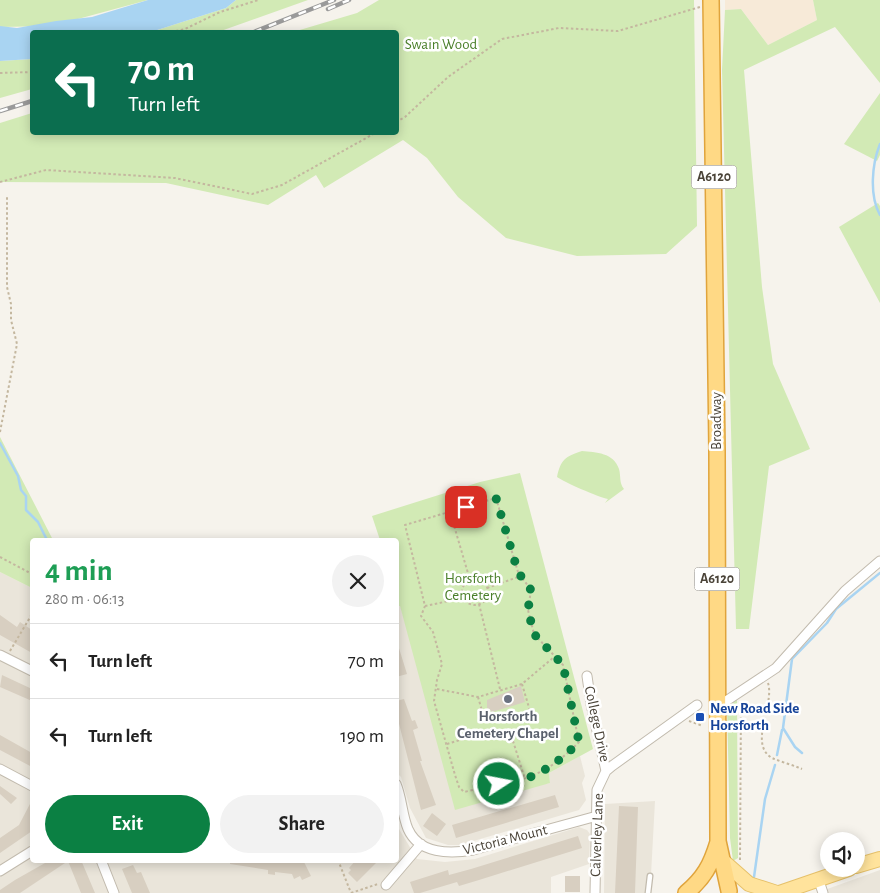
<!DOCTYPE html>
<html lang="en">
<head>
<meta charset="utf-8">
<style>
	:root { --surface:#fff; --page:#f2f2f2; --text:#222; --muted:#767676; --line:#e0e0e0; --accent:#0b8043 }
	body { margin:0; font-family:"Alegreya Sans",sans-serif; background:var(--page); color:var(--text); height:100vh; display:flex; flex-direction:column; font-size:19px; white-space:nowrap }
	* { box-sizing:border-box; margin:0 }
	p { font-size:16px; color:var(--muted) }
	.icon { flex:none; width:28px; height:28px; fill:none; stroke:currentColor; stroke-width:2; stroke-linecap:round; stroke-linejoin:round }
	.map { position:relative; flex:1; overflow:hidden }
	.sheet { position:absolute; left:30px; top:538px; width:369px; height:325px; display:flex; flex-direction:column; background:var(--surface); border-radius:5px; box-shadow:0 2px 12px #0003 }
	.sheet>* { flex:none }
	.hud { position:absolute; left:30px; top:30px; width:369px; height:105px; border-radius:5px; box-shadow:0 2px 12px #0003; background:#0b6e4f; color:#fff; overflow:hidden }
	.fabs { position:absolute; left:820px; top:832px; display:grid; gap:10px }
	.fabs a { display:grid; place-items:center; width:45px; height:45px; border-radius:50%; background:var(--surface); box-shadow:0 2px 12px #0003; font-size:25px }
	.pin { position:absolute; display:grid; place-items:center; width:42px; height:42px; color:#fff; margin:-21px; border-radius:10px; box-shadow:0 2px 8px #0006 }
	.me { position:absolute; width:55px; margin:-28px; rotate:79deg; stroke-linejoin:round; filter:drop-shadow(0 0 4px #0008) }
	.turn { display:flex; align-items:center; gap:18px; height:105px; padding:0 15px; font-size:22px }
	.turn .icon { width:65px; height:65px; stroke-width:2.5 }
	.turn b { display:block; font-size:35px; line-height:42px }
	.round { display:grid; place-items:center; flex:none; width:52px; height:52px; border-radius:26px; background:var(--page) }
	.summary { display:flex; align-items:center; justify-content:space-between; height:85px; padding:0 15px }
	h1 { font-size:30px; font-weight:700; line-height:38px; color:#1e9e55 }
	.action { display:flex; gap:10px; margin-top:auto; padding:10px 15px }
	.action a { flex:1; height:58px; border-radius:30px; background:var(--accent); color:#fff; font-size:20px; font-weight:700; line-height:58px; text-align:center }
	.action a+a { background:var(--page); color:var(--text) }
	ul { padding:0; list-style:none }
	li { display:flex; align-items:center; gap:15px; height:75px; padding:0 15px; border-top:1px solid var(--line) }
	li div { flex:1 }
	li b { display:block; font-size:19px }
	li em { font-style:normal }
	.map>svg:first-child { display:block }
	.residential { fill:#eae5da }
	.commercial { fill:#f7ead8 }
	.green { fill:#d2eab5 }
	.water { fill:#a9d4f2 }
	.lines { fill:none; stroke-linecap:round; stroke-linejoin:round }
	.stream { stroke:#a9d4f2; stroke-width:2.5 }
	.building { fill:#d8cfc1 }
	.service-casing { stroke:#c2bbae; stroke-width:7 }
	.minor-casing { stroke:#c2bbae; stroke-width:11 }
	.primary-casing { stroke:#e6c16a; stroke-width:16 }
	.trunk-casing { stroke:#e0a43c; stroke-width:18 }
	.path { stroke:#c4b79f; stroke-width:2; stroke-dasharray:2.5 2.5; stroke-linecap:butt }
	.service { stroke:#fff; stroke-width:4.5 }
	.minor { stroke:#fff; stroke-width:9 }
	.primary { stroke:#ffe39c; stroke-width:14 }
	.trunk { stroke:#ffd985; stroke-width:15 }
	.rail-casing { stroke:#9a9a9a; stroke-width:4.5 }
	.rail { stroke:#fff; stroke-width:2.5; stroke-dasharray:8; stroke-linecap:butt }
	.route { stroke:#0b8043; stroke-width:9; stroke-dasharray:0 16.2 }
	.worship-dot { fill:#6b7280; stroke:#fff; stroke-width:2 }
	.transit-dot { fill:#1a4fb4; stroke:#fff; stroke-width:2 }
	.labels { text-anchor:middle; dominant-baseline:central; stroke-width:5; stroke-linejoin:round; paint-order:stroke }
	.shield { fill:#fff; stroke:#817c74; stroke-width:1 }
	.shield-label { font-size:14px; font-weight:bold; fill:#4b4439 }
	.park-label { font-size:15px; fill:#4a7f2a; stroke:#fff }
	.street-label { font-size:15px; fill:#4b4439; stroke:#fff }
	.transit-label { font-size:15px; font-weight:bold; fill:#164399; stroke:#fff; text-anchor:start }
	.worship-label { font-size:15px; font-weight:bold; fill:#5b616d; stroke:#fff }
</style>
</head>
<body>
<div class="map">
<svg width="880" height="893" viewBox="0 0 880 893">
	<rect width="100%" height="100%" fill="#f6f3ec"/>
	<path class="residential" d="M0 572 32 588V860H396V814L399 829 417 859 445 862 475 859 579 827 587 830 590 834 589 864 551 877V893H0Z
		M400 605 424 689 532 786 550 783 549 773 580 756 585 776 582 783 586 800 579 810 460 845H448L426 838 410 808 401 777 396 772V606Z
		M655 801 650 893H604L605 804Z
		M880 870V893H819V892Z"/>
	<path class="commercial" d="M725 0H813L817 20 768 45 741 9 725 10Z"/>
	<path class="green" d="M0 0H148L52 26 0 27Z
		M236 0H308L218 32H151L226 8Z
		M379 0H694L697 226 666 254 577 256 506 238 458 197 427 158 403 140 324 188 316 175 268 205 166 183 0 182V123L32 113V132H396V32H293L357 13Z
		M813 0H880V83L835 27 744 70 762 287 773 364 810 449 769 466 749 629H736L722 70 725 10 741 9 768 45 817 20Z
		M32 59V89L0 98V61Z
		M880 93V155L877 161 844 144Z
		M878 203 880 206V303L839 227Z
		M0 437 53 540H32V588L0 572Z
		M582 451C596 452 614 453 619 469 621 476 619 483 624 489L605 503 608 499C598 497 564 482 557 477 561 459 565 457 582 451Z
		M520 473 593 749 549 773 550 783 455 810 400 606H396V540H380L372 516 480 482Z
		M737 699 738 858 733 861 730 838 727 703Z"/>
	<path class="water" d="M148 0H236L226 8 151 32H32V59L0 61V26L17 28 56 21 92 17Z"/>
	<g class="lines">
		<path class="stream" d="M880 144C872 164 869 195 880 215
			M0 443 18 476 21 490 26 496V510L38 522 47 540
			M802 753 795 747 783 728 792 659 827 623 836 609 880 573
			M777 755 782 730
			M754 877 765 799 775 765"/>
	</g>
	<path class="building" d="M0 615 17 627 20 622 32 630V653L0 635Z
		M398 645 407 674 396 677V646Z
		M2 675 32 689V701L0 687Z
		M521 686 525 702 492 712 487 708V700Z
		M404 699 412 721 415 720 418 728 413 730 422 761H420L436 805 421 810 396 712V701Z
		M0 735 32 753V767L0 750Z
		M0 786 17 798 11 804 0 794Z
		M555 795 559 807 456 838 452 825Z
		M32 800V831L0 853V838L19 825Z
		M619 806 638 807 635 893H615Z
		M432 813 446 824 437 836 423 826Z
		M578 836 582 848 479 880 459 886 457 882 420 893H414L410 882 448 870 449 875 471 869Z
		M44 860H81L95 893H81L68 861 20 893H0V890L15 880 45 863Z
		M230 860H303L311 876 302 880 300 876 294 879 292 874 275 872V875L268 874V870L230 864Z
		M356 860H379L357 882 348 873 351 870 349 868Z
		M133 865 137 873 141 872 150 893H132L122 869Z
		M565 876H580V892H565Z"/>
	<g class="lines">
		<defs>
			<path id="service" d="M648 893 650 876"/>
			<path id="minor" d="M0 655 32 671
				M587 676 591 704 606 771
				M717 707 776 668 845 591 880 561
				M0 769 32 786
				M396 784C402 798 402 815 408 829 419 854 450 854 473 850L597 816
				M101 860 114 893
				M0 871 32 851
				M818 878 823 893
				M386 885 421 844
				M595 893 597 790 606 771 612 766 697 705"/>
			<path id="primary" d="M723 861 749 884 777 893
				M856 866 880 859
				M779 893 849 869"/>
			<path id="trunk" d="M711 0 717 451 718 841 729 891
				M686 893C704 878 711 865 718 842"/>
		</defs>
		<use href="#service" class="service-casing"/>
		<use href="#minor" class="minor-casing"/>
		<use href="#primary" class="primary-casing"/>
		<use href="#trunk" class="trunk-casing"/>
		<path class="path" d="M171 32 185 29 220 12 258 0
			M0 73 32 72
			M396 122 405 117 448 77 502 39 559 28 618 31 700 7
			M0 182 46 170 175 178 252 194 282 185 377 132
			M0 432 17 344 11 320V304L7 287V197
			M496 498 518 572 531 590 528 610 534 634 563 665 579 742C539 783 516 780 464 792L459 787 455 775 434 701 437 680 442 664 433 632 421 616 425 606 405 525Z
			M450 512 470 580
			M0 557 32 574
			M462 592a13 13 0 1 1 26 0a13 13 0 1 1-26 0Z
			M487 588 521 576
			M479 604 500 689
			M425 606 463 598
			M10 651 32 614
			M768 683C775 704 748 744 772 758 781 762 793 765 802 769
			M522 684 530 711
			M437 689 478 697 522 684 554 657
			M478 697 483 714 497 719
			M689 721 703 726
			M513 741 525 779
			M447 744 496 729
			M338 860 351 893
			M740 860 741 702
			M351 893 378 884"/>
		<use href="#service" class="service"/>
		<use href="#minor" class="minor"/>
		<use href="#primary" class="primary"/>
		<use href="#trunk" class="trunk"/>
		<defs>
			<path id="rail" d="M328 9 349 0
				M254 32 334 0
				M0 111 32 101"/>
		</defs>
		<use href="#rail" class="rail-casing"/>
		<use href="#rail" class="rail"/>
	</g>
	<g class="lines">
		<path class="route" d="M466 507 496 498 518 572 531 590 528 610 534 634 563 665 579 742C556 765 532 782 499 784"/>
	</g>
	<circle class="worship-dot" cx="508" cy="699" r="5"/>
	<rect class="transit-dot" x="695" y="712" width="10" height="10" rx="2.5"/>
	<g class="labels">
		<g class="shield">
			<rect x="691.5" y="165.5" width="45" height="23" rx="4"/>
			<rect x="694.5" y="567.5" width="45" height="23" rx="4"/>
		</g>
		<g class="shield-label">
			<text x="714" y="177">A6120</text>
			<text x="717" y="579">A6120</text>
		</g>
		<g class="park-label">
			<text x="441" y="44">Swain Wood</text>
			<text x="473" y="578">Horsforth<tspan x="473" dy="17">Cemetery</tspan></text>
		</g>
		<g class="street-label">
			<text transform="translate(716 421) rotate(-90)">Broadway</text>
			<text transform="translate(597 724) rotate(78)">College Drive</text>
			<text transform="translate(597 835) rotate(-88)">Calverley Lane</text>
			<text transform="translate(505 840) rotate(-14)">Victoria Mount</text>
		</g>
		<g class="transit-label">
			<text x="710" y="708">New Road Side<tspan x="710" dy="17">Horsforth</tspan></text>
		</g>
		<g class="worship-label">
			<text x="508" y="716">Horsforth<tspan x="508" dy="17">Cemetery Chapel</tspan></text>
		</g>
	</g>
</svg>
<div class="fabs">
<a><svg class="icon" aria-label="sound" viewBox="0 0 24 24"><path d="M4 9h4l5-4v14l-5-4H4zM17 9q2 3 0 6"/></svg></a>
</div>
<div class="pin" style="left:466px;top:507px;background:#d93025"><svg class="icon" aria-label="arrive" viewBox="0 0 24 24"><path d="M6 21V4h12l-3 4 3 4H6"/></svg></div>
<svg class="me" style="left:499px;top:784px" viewBox="-20 -20 40 40"><circle r="17" fill="#0b8043" stroke="#fff" stroke-width="3"/><path d="M0-11L8 9 0 5-8 9z" fill="#fff"/></svg>
<div class="hud">
<div class="turn"><svg class="icon" aria-label="left" viewBox="0 0 24 24"><path d="M17 20v-9H6M10 6l-5 5 5 5"/></svg><div><b>70 m</b>Turn left</div></div>
</div>
<section class="sheet">
<div class="summary"><div><h1>4 min</h1><p>280 m · 06:13</p></div><a class="round"><svg class="icon" aria-label="close" viewBox="0 0 24 24"><path d="M6 6l12 12M18 6L6 18"/></svg></a></div>
<ul>
<li><svg class="icon" aria-label="left" viewBox="0 0 24 24"><path d="M17 20v-9H6M10 6l-5 5 5 5"/></svg><div><b>Turn left</b></div><em>70 m</em></li>
<li><svg class="icon" aria-label="left" viewBox="0 0 24 24"><path d="M17 20v-9H6M10 6l-5 5 5 5"/></svg><div><b>Turn left</b></div><em>190 m</em></li>
</ul>
<div class="action"><a>Exit</a><a>Share</a></div>
</section>
</div>
</body>
</html>
